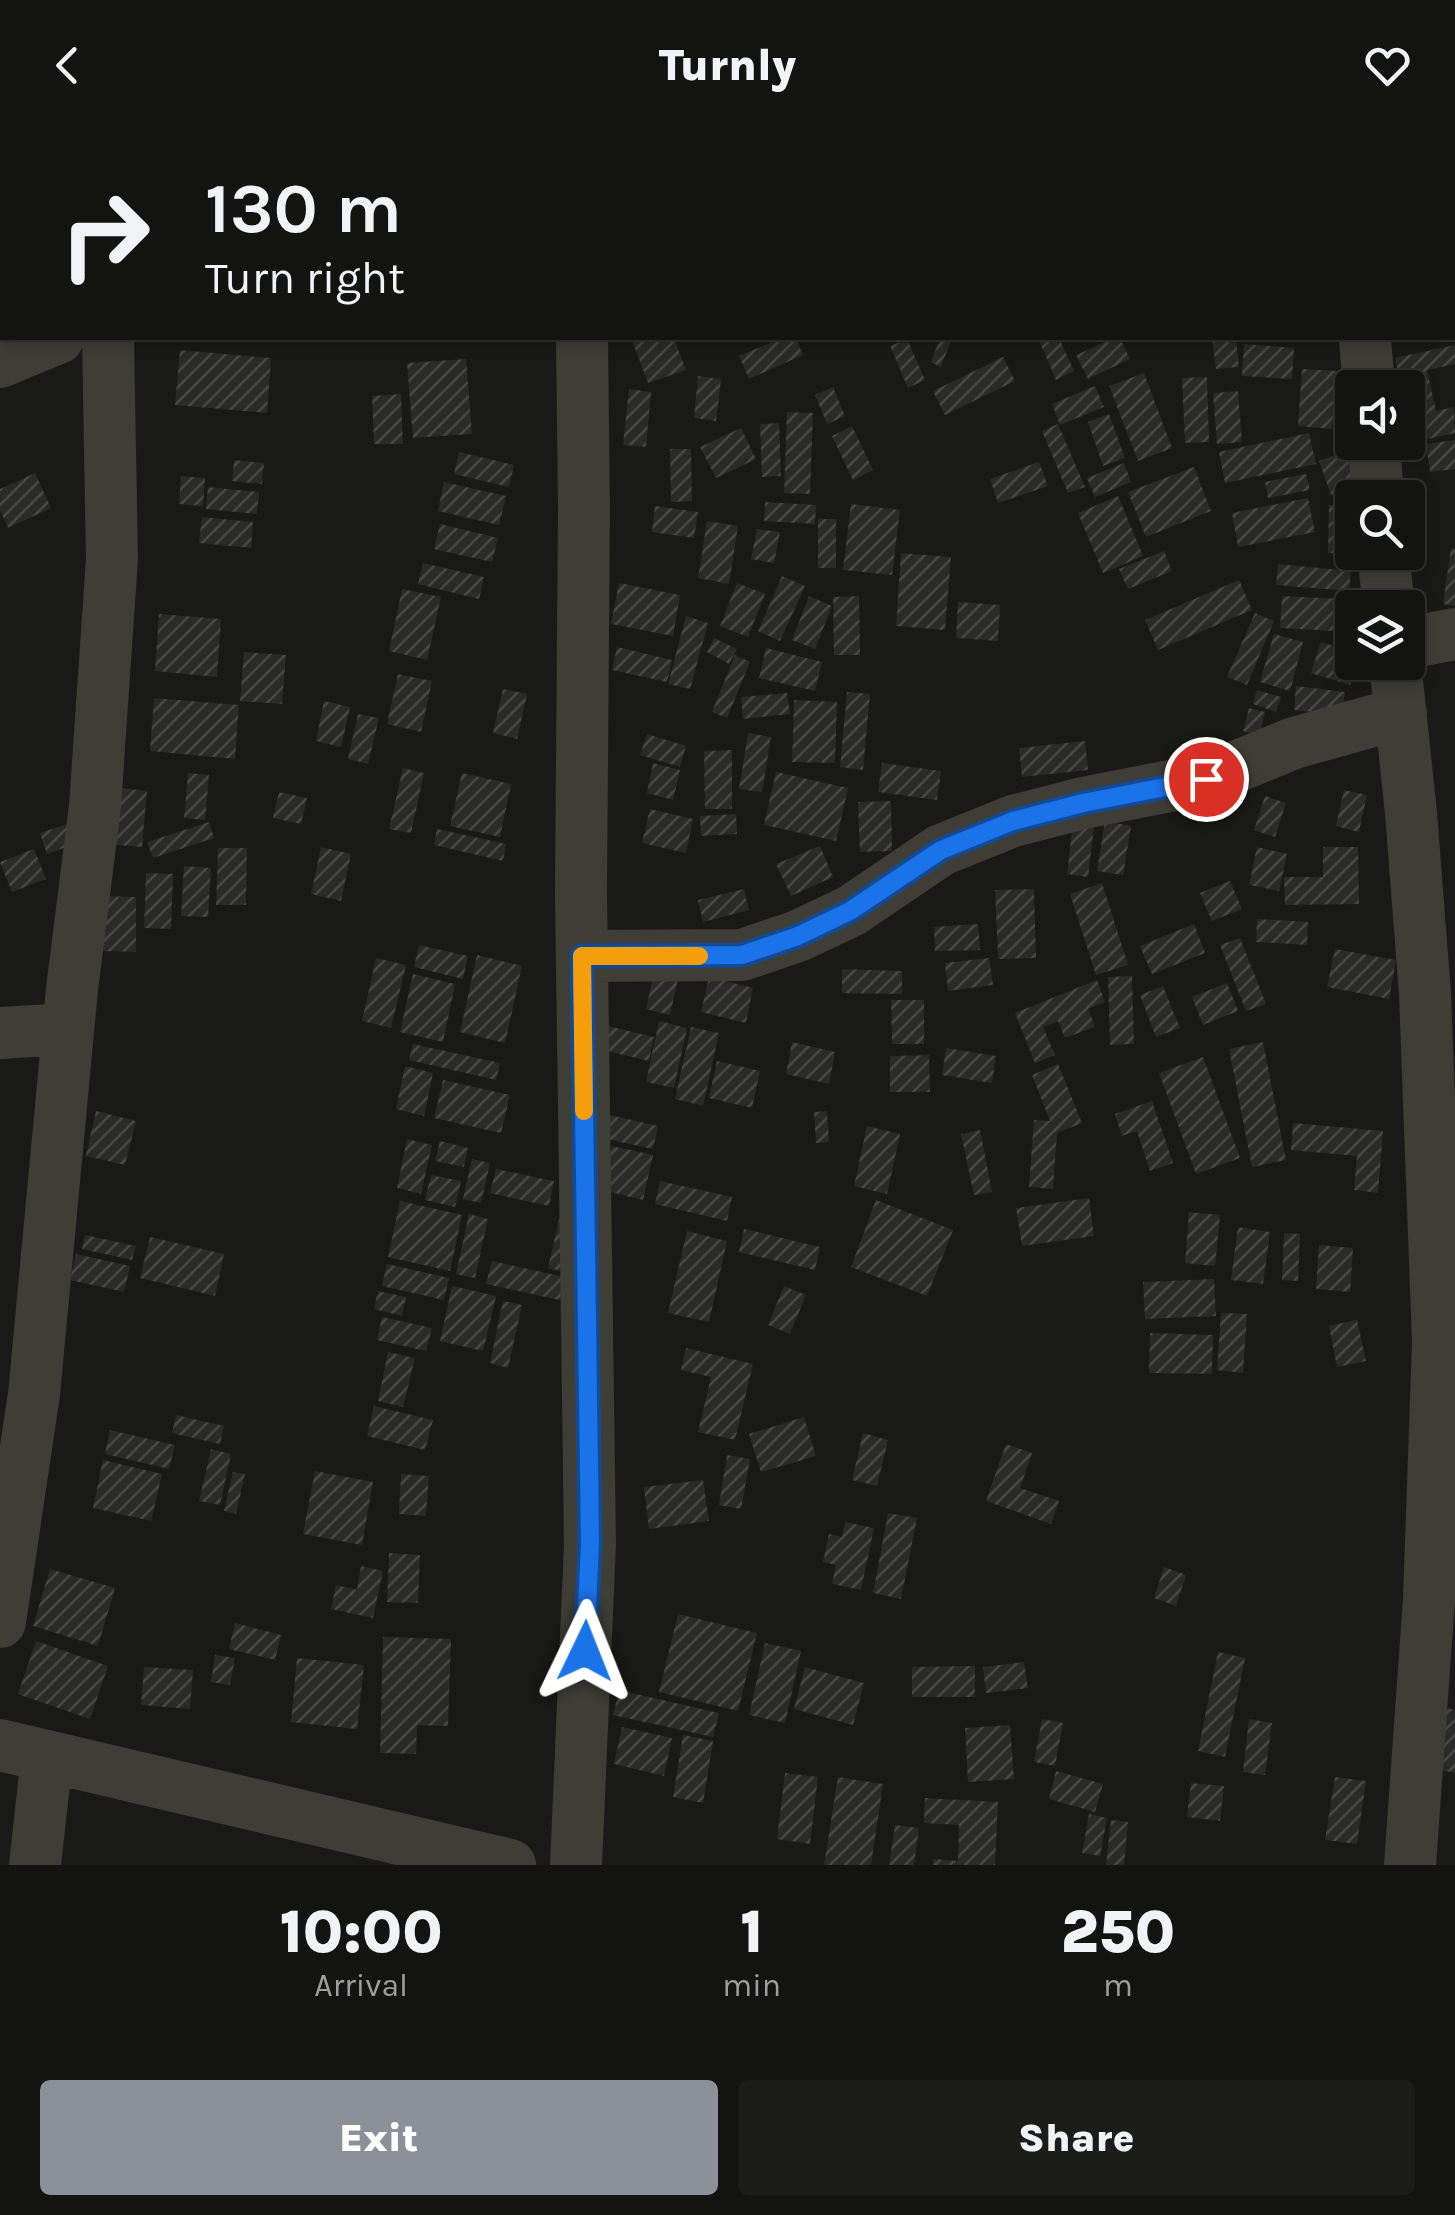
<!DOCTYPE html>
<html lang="en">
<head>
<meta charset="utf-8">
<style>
	:root { --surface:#131311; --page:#1c1c1a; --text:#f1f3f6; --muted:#9d9e9f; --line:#323231; --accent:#8c9099 }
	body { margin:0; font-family:Karla,sans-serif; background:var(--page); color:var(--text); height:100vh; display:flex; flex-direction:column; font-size:38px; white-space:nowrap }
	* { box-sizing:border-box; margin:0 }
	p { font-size:32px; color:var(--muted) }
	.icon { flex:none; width:55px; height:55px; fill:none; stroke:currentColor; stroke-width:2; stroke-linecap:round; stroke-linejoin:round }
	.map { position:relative; height:1735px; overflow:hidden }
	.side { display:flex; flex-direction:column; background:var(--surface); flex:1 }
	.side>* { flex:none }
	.hud { position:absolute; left:0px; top:0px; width:1455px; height:210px; box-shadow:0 5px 15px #0003,0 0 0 2px var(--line); background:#131311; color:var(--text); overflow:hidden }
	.buttons { position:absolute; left:1335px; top:240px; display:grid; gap:20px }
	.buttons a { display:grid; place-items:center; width:90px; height:90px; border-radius:10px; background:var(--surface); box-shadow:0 5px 15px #0003,0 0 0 2px var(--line); font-size:50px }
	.pin { position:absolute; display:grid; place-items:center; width:85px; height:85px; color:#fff; margin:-42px; border:5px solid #fff; border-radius:50%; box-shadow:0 2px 10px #0007 }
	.me { position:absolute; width:110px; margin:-55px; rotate:2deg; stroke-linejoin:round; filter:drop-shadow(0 0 8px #0008) }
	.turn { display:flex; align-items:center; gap:35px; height:210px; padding:0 40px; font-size:45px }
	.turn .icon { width:130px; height:130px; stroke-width:2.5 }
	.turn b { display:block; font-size:70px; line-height:85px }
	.eta { display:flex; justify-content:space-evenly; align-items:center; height:170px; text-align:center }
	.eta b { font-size:60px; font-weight:800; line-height:70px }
	.button { display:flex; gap:20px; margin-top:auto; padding:20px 40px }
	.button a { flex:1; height:115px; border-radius:10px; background:var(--accent); color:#fff; font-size:40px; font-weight:800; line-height:115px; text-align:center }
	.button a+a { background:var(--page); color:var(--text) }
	header { display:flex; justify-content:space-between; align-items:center; height:130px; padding:0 40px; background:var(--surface); font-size:45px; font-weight:800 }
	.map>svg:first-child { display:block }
	.building { fill:url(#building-hatch) }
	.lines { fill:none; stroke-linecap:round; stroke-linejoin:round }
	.minor { stroke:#3e3e37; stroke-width:52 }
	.route-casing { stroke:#114b97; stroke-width:25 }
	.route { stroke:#1a73e8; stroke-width:18 }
	.slow { stroke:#f59e0b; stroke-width:18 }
</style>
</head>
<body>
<header><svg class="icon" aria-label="back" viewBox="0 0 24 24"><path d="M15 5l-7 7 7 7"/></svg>Turnly<svg class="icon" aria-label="heart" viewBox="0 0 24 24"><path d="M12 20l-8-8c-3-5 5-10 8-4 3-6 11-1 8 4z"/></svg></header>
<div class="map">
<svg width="1455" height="1735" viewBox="0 0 1455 1735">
	<defs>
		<pattern id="building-hatch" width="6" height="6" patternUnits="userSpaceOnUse" patternTransform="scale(2.5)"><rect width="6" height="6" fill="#2a2a27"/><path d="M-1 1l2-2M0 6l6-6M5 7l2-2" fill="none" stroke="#474744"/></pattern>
	</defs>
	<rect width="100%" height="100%" fill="#191917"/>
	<path class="building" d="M639 208H674L686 240 648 253 632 210Z
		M782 208H796L803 225 749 249 739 226Z
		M940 208H952L941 237 931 232Z
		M1038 208H1059L1074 241 1056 250Z
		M1114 208H1120L1130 229 1088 249 1076 225Z
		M1212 208H1236L1239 237 1216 239Z
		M907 209 925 250 908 258 890 216Z
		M1244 214 1294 218 1292 249 1242 246Z
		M1455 215V234L1427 240 1436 281 1454 277 1455 303 1414 312 1408 282V258H1402L1395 228Z
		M180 220 271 228 267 283 175 275Z
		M1003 227 1015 251 945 285 933 261Z
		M466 229 472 304 413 308 407 233Z
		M1302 239 1337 241 1332 299 1298 296Z
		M1144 243 1172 318 1138 331 1109 256Z
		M698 246 721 249 716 291 694 288Z
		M1207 247 1209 312 1185 313 1182 248Z
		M1095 256 1104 277 1060 295 1052 274Z
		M833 257 845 286 827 294 815 265Z
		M629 259 651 262 646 317 623 315Z
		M1238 261 1242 312 1217 314 1213 263Z
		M401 264 403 314H374L372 266Z
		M787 282 813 283 810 364 784 363Z
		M1109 284 1125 328 1103 336 1088 292Z
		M779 293 781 346 762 347 760 294Z
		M1058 294 1085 357 1068 363 1042 301Z
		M852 296 873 340 853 350 832 306Z
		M741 298 756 329 716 348 700 317Z
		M1309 303 1316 334 1225 353 1219 322Z
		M1455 310V339L1430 342 1426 314Z
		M1357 317 1369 351 1331 365 1319 331Z
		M670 319H691L692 371 671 372Z
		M459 322 514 335 509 357 454 344Z
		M234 330 264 333 262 354 232 351Z
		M1039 332 1048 356 998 373 990 349Z
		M1124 333 1131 352 1095 367 1087 348Z
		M1194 337 1211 381 1146 407 1128 362Z
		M35 343 51 378 8 398 0 380V359Z
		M1306 344 1310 360 1268 368 1265 352Z
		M181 346 205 348 203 376 179 374Z
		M444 352 506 366 499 395 438 381Z
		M208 357 259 362 257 384 206 379Z
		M1118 366 1143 426 1103 443 1078 383Z
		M1308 368 1315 402 1238 417 1232 383Z
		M765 372 816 375 815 394 764 391Z
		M851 374 900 380 892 445 843 440Z
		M1329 375H1352L1351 423H1328Z
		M655 376 698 382 694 408 652 402Z
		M202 387 253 392 251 418 199 413Z
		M818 389H836V438H818Z
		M707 391 738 396 729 454 698 448Z
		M440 394 498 408 492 432 434 419Z
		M757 399 780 402 774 433 751 429Z
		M1451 418 1455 419V476L1443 474Z
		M1164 421 1172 441 1128 459 1119 439Z
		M901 423 951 427 945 500 896 496Z
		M423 433 484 447 479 469 418 454Z
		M1278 434 1351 441 1349 461 1276 455Z
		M782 446 805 456 780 511 758 501Z
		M1239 450 1252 480 1158 520 1145 490Z
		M619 453 680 465 673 506 611 494Z
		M737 453 765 464 748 507 720 496Z
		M402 459 441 467 427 530 389 521Z
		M809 466 832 476 815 519 792 510Z
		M859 466 860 525H834L833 467Z
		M1282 466 1361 470V478H1352V502L1280 498Z
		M958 472 1000 475 998 511 956 508Z
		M1255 483 1274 491 1247 555 1227 547Z
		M159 484 221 489 217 547 155 541Z
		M686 486 708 493 690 559 668 554Z
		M1274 504 1303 512 1290 561 1260 552Z
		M714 508 737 519 729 534 707 522Z
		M1321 512 1352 522V532H1357L1350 555 1311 543Z
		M617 517 672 530 667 552 612 540Z
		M766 518 822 532 815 561 759 548Z
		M244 522 286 525 282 574 240 571Z
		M735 525 750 532 727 588 712 582Z
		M398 544 432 551 421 602 387 594Z
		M1296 556 1345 562 1342 585 1294 580Z
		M503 559 527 564 517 609 493 603Z
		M1257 560 1281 567 1276 582 1253 574Z
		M847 562 870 564 863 640 840 637Z
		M787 563 790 584 743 589 741 567Z
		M154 568 239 575 235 629 150 621Z
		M794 570 837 572 835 633 792 632Z
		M324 571 350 577 341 617 316 611Z
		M1249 578 1265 582 1259 605 1243 601Z
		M358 584 379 588 368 634 348 629Z
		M748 603 771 607 762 662 739 659Z
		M647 604 686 616 680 637 640 625Z
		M1085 611 1088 640 1022 647 1019 618Z
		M732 620V679H705L704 621Z
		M653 633 680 640 673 670 647 663Z
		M882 633 941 641 937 670 878 662Z
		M403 638 424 643 411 703 389 699Z
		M776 642 848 658 836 711 764 695Z
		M188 643 209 645 205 690 184 688Z
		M462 643 511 654 500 707 450 696Z
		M111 657 147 661 142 717 106 714Z
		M1344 660 1367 665 1359 702 1336 696Z
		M279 662 307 668 301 694 273 688Z
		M1265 666 1286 673 1275 707 1254 700Z
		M891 671 892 721 860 722 858 672Z
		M650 679 693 689 686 723 642 713Z
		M736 684 737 704 701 706 700 686Z
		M1074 685 1095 688 1088 747 1067 744Z
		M1105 691 1131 696 1123 745 1097 741Z
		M73 692 80 712 47 724 40 703Z
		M209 692 214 708 153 728 147 712Z
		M437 699 506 714 503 731 434 715Z
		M820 716 833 747 791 766 776 734Z
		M321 717 351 724 341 771 311 764Z
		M1257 717 1287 724 1279 761 1249 755Z
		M1323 717H1358L1359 774 1285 775 1284 747H1323Z
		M218 718H247L246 775H216Z
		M34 719 46 749 12 762 0 732Z
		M184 736 211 738 208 787 181 786Z
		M146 743 173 744 171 799 144 798Z
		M1230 751 1242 779 1212 791 1200 763Z
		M1102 753 1128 835 1096 845 1070 764Z
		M744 759 749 780 703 792 698 770Z
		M1034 759 1036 828 998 829 995 760Z
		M100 766 136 767V822L100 821Z
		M1257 789 1308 792 1307 815 1256 812Z
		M978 794 980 820 935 821 934 797Z
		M1194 794 1205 823 1152 844 1140 816Z
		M1240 808 1266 874 1246 881 1220 815Z
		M419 815 468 826 463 849 414 837Z
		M1335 819 1396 830 1389 869 1327 857Z
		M477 825 522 836 505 913 460 902Z
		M376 828 406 835 391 898 362 891Z
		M989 828 993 855 948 861 945 833Z
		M655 838 679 844 670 885 646 879Z
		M842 839 902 841V864L842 863Z
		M413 844 455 854 443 912 400 902Z
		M1132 846 1134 914 1110 915 1108 847Z
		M709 847 753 858 746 893 701 882Z
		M1097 850 1105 872 1088 879 1095 897 1065 908 1058 891 1043 897 1055 925 1035 933 1015 883Z
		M1227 853 1238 881 1203 895 1192 867Z
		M1163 856 1180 898 1156 907 1140 865Z
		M891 870H924V914H892Z
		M659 891 687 898 674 958 646 952Z
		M608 896 654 907 649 931 603 920Z
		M691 897 719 903 703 976 675 969Z
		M792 912 835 922 829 954 786 944Z
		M1263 912 1286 1030 1252 1037 1229 919Z
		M413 914 500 933 496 950 409 930Z
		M946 918 996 926 992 953 942 945Z
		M929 925 930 962H890V926Z
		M1203 927 1240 1028 1196 1044 1159 943Z
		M717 931 760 941 752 978 709 968Z
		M1058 934 1082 993 1057 1003 1053 1059 1029 1057 1034 990 1050 991 1032 945Z
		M405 936 433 943 424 986 396 979Z
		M443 950 510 965 501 1003 434 988Z
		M1152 971 1173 1033 1150 1041 1137 1001 1122 1006 1115 984Z
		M96 981 136 991 125 1035 86 1026Z
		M827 981 829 1012 816 1013 814 982Z
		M606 984 658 996 653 1019 602 1008Z
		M1293 993 1383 1001 1378 1063 1354 1060 1357 1026 1291 1020Z
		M867 996 900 1004 887 1064 854 1056Z
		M980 1000 992 1062 974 1065 961 1004Z
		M407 1009 432 1015 421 1064 397 1058Z
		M440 1011 468 1018 464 1037 435 1031Z
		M612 1016 653 1025 643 1070 602 1060Z
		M472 1029 490 1033 481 1073 463 1069Z
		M496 1039 554 1051 549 1076 490 1063Z
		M431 1045 461 1051 455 1077 425 1070Z
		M660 1051 732 1067 727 1091 655 1074Z
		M1089 1068 1094 1106 1022 1116 1016 1078Z
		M876 1070 953 1100 927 1166 851 1137Z
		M400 1071 462 1085 450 1141 388 1127Z
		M561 1081 573 1144 548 1138Z
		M1189 1082 1220 1085 1215 1136 1185 1133Z
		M469 1084 488 1089 475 1148 456 1144Z
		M1238 1097 1270 1102 1263 1154 1231 1150Z
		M744 1099 820 1117 815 1140 739 1122Z
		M687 1101 727 1111 709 1192 668 1183Z
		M1284 1103 1300 1104 1298 1151 1282 1150Z
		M85 1105 136 1116 132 1130 82 1119Z
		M150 1107 224 1124 215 1166 140 1148Z
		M1319 1115 1353 1118 1350 1162 1316 1159Z
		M76 1124 130 1136 124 1162 70 1150Z
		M492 1131 578 1150 573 1173 486 1154Z
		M387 1134 449 1148 444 1170 382 1156Z
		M1214 1149 1216 1186 1145 1189 1143 1152Z
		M452 1156 496 1166 483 1221 440 1211Z
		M784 1156 806 1165 790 1204 768 1195Z
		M378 1161 406 1167 402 1186 374 1179Z
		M503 1171 522 1175 508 1238 490 1233Z
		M1221 1183 1247 1184 1243 1243 1217 1240Z
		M382 1187 432 1198 426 1221 377 1210Z
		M1357 1190 1366 1231 1337 1237 1329 1196Z
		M1150 1203 1213 1205 1212 1244 1149 1243Z
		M686 1218 753 1234 735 1310 698 1302 711 1247 681 1240Z
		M388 1222 415 1228 403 1277 378 1271Z
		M374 1276 433 1290 425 1320 367 1306Z
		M176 1285 224 1296 220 1314 172 1303Z
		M804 1287 816 1326 761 1342 749 1304Z
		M110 1300 175 1315 169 1339 105 1324Z
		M863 1303 888 1310 877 1356 852 1350Z
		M1006 1314 1032 1323 1020 1358 1059 1371 1051 1394 986 1371Z
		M211 1319 231 1324 220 1375 199 1371Z
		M727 1325 750 1329 741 1379 719 1375Z
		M103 1330 162 1344 151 1391 93 1378Z
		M315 1341 373 1352 362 1415 303 1404Z
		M233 1342 245 1344 236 1384 224 1381Z
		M401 1344 429 1346 426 1386 399 1384Z
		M703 1350 709 1391 649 1399 644 1357Z
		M888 1383 917 1388 901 1469 873 1463Z
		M845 1392 874 1398 861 1460 832 1454 836 1435 823 1432 829 1404 842 1407Z
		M389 1423 420 1425 418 1473 387 1472Z
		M361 1436 383 1441 373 1488 331 1479 336 1455 357 1460Z
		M1164 1437 1186 1445 1176 1476 1154 1468Z
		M50 1439 115 1458 98 1516 33 1496Z
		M678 1484 757 1503 738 1581 659 1562Z
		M235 1493 281 1505 275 1530 229 1519Z
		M383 1507 451 1509 448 1596 417 1595 416 1624 380 1623Z
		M36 1511 108 1536 90 1589 18 1564Z
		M765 1513 801 1521 785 1593 749 1585Z
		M1218 1522 1245 1528 1225 1627 1198 1621Z
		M215 1525 235 1528 230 1555 211 1552Z
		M297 1528 364 1535 357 1599 291 1592Z
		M1024 1532 1028 1558 986 1563 983 1537Z
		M975 1536V1567H912V1537Z
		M144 1537 193 1540 190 1579 141 1575Z
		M805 1537 864 1553 853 1595 794 1579Z
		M619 1560 719 1583 713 1607 613 1585Z
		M1443 1577 1455 1580V1643L1429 1637Z
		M1042 1589 1063 1593 1055 1636 1034 1632Z
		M1249 1589 1272 1593 1265 1645 1243 1642Z
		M1010 1595 1014 1649 968 1652 965 1598Z
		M622 1597 672 1608 664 1646 614 1634Z
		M683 1605 713 1611 703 1673 673 1667Z
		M1056 1641 1103 1654 1095 1682 1049 1669Z
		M785 1643 818 1647 810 1714 777 1709Z
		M838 1647 883 1654 871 1735H824Z
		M1335 1647 1366 1651 1357 1714 1325 1710Z
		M1191 1653 1224 1656 1220 1691 1187 1687Z
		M925 1668 998 1672 995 1735H933V1729L958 1731 959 1695 924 1693Z
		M1089 1684 1107 1688 1100 1726 1082 1723Z
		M1111 1690 1128 1692 1124 1735H1106Z
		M895 1695 919 1698 914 1735H889Z"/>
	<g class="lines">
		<path class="minor" d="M1356 0V2
			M505 2 510 0
			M583 2V0
			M1365 208 1369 258
			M0 232 58 208
			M1374 312 1378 368
			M1383 422 1389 478
			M1408 513 1455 504
			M1395 532 1411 683 1425 864 1438 1212 1429 1469 1410 1735
			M582 826 742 825 798 806 851 781 941 720 1013 691 1083 673 1206 649 1294 613 1401 583
			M0 903 68 899
			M0 1492 34 1264 72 859 95 676 112 429 108 208
			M0 1615 510 1735
			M35 1735 47 1626
			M576 1735 590 1414 581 761 584 379 582 208"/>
	</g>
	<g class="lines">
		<defs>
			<path id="route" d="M585 1521 590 1414 582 826 742 825 798 806 850 781 941 720 1013 691 1083 673 1206 649"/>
		</defs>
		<use href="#route" class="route-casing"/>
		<use href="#route" class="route"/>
		<path class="slow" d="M584 981 582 826H699"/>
	</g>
</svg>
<div class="buttons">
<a><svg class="icon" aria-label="sound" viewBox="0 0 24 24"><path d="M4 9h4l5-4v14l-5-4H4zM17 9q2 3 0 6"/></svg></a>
<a><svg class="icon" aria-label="search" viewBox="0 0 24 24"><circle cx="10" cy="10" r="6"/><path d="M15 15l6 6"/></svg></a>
<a><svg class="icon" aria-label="layers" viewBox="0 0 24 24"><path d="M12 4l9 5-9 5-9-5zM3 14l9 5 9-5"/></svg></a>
</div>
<div class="pin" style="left:1206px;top:649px;background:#d93025"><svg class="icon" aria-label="arrive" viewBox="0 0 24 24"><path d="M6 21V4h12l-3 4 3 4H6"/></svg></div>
<svg class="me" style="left:585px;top:1521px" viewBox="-20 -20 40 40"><path d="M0-17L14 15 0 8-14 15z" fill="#1a73e8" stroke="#fff" stroke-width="4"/></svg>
<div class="hud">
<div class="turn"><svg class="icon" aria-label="right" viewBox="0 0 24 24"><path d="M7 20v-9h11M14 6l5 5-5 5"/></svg><div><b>130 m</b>Turn right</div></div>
</div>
</div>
<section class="side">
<div class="eta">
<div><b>10:00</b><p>Arrival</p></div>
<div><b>1</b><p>min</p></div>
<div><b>250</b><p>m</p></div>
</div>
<div class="button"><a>Exit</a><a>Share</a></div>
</section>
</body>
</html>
